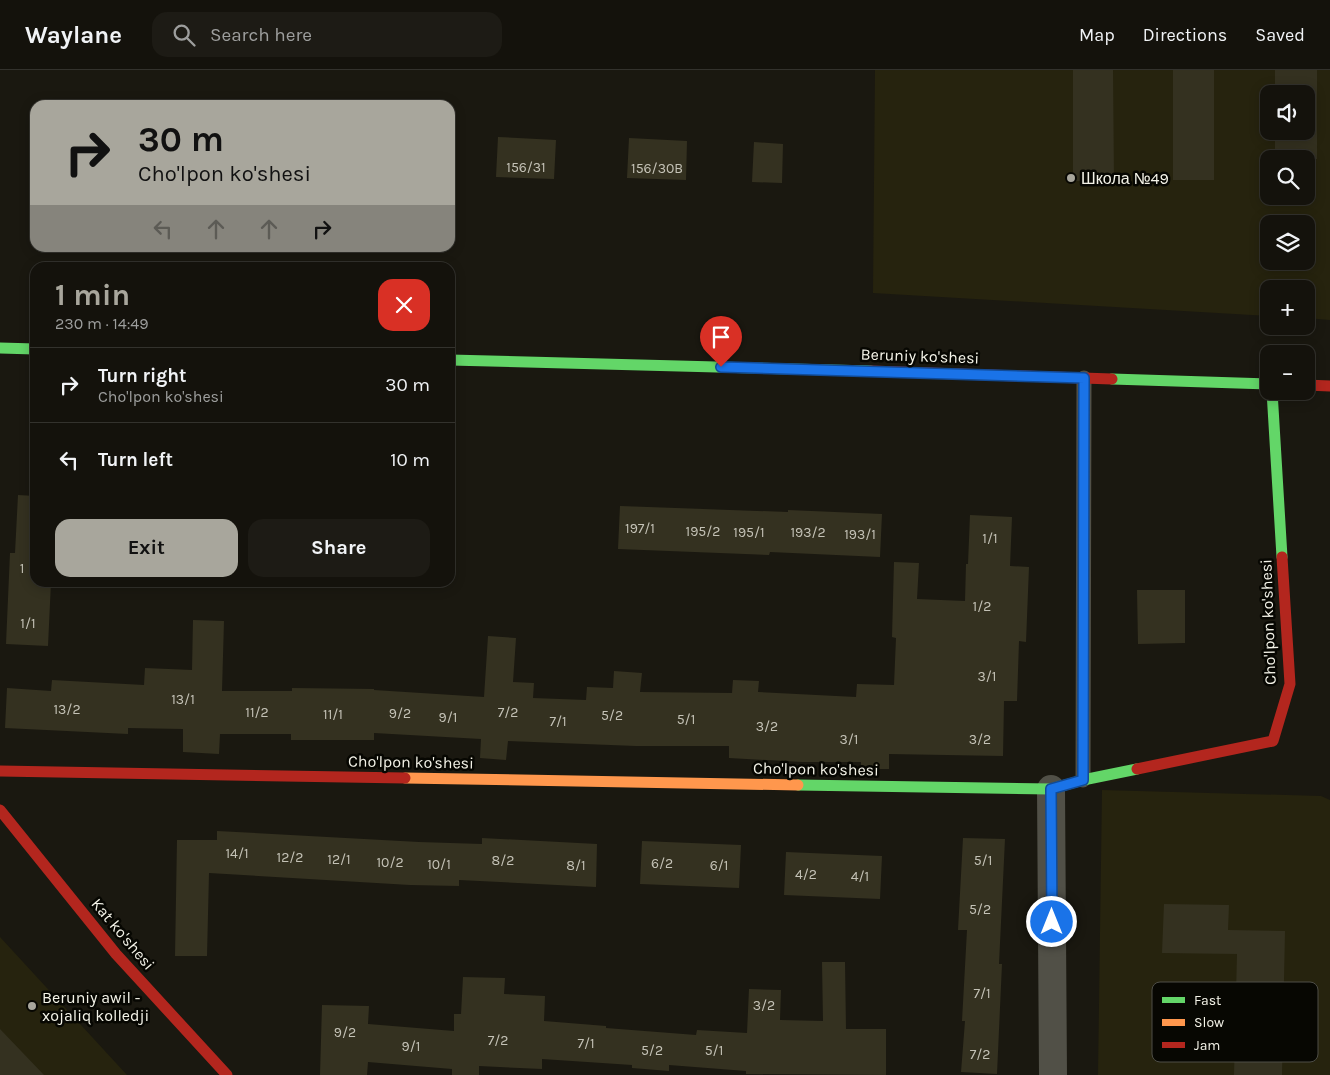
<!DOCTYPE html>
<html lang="en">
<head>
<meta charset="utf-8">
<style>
	:root { --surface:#14120c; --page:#1d1b15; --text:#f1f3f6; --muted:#9d9e9d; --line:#33322d; --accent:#a8a69c }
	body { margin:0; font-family:Karla,sans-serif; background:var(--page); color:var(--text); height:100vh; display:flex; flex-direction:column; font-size:19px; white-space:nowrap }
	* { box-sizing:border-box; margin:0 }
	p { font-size:16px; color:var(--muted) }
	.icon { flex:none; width:28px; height:28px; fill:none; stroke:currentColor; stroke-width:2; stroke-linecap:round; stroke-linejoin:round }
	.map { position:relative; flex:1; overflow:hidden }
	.details { position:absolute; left:30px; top:192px; width:425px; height:325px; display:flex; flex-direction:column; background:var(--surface); border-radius:15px; box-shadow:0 2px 12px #0003,0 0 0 1px var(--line) }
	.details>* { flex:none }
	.guide { position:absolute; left:30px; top:30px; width:425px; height:152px; border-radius:15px; box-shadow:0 2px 12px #0003,0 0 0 1px var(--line); background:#a8a69c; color:#111; overflow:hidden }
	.fabs { position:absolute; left:1260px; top:15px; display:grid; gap:10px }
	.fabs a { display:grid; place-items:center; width:55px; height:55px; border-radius:10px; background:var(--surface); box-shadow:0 2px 12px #0003,0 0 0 1px var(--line); font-size:25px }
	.pin { position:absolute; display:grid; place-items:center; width:42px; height:42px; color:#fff; margin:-51px -21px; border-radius:50% 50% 50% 0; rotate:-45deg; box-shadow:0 0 5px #0007 }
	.pin .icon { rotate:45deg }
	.me { position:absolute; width:55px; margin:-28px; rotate:0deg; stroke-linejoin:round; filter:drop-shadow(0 0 4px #0008) }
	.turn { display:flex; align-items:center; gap:18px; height:105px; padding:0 25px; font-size:22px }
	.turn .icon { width:65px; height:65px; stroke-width:2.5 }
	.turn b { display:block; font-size:35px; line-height:42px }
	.lanes { display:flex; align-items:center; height:48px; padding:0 25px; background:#0003; justify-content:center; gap:25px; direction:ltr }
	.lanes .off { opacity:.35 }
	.round { display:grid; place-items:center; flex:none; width:52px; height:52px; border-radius:15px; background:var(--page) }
	.headline { display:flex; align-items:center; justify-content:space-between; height:85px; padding:0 25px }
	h1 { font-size:30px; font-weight:700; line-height:38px; color:var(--accent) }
	.primary-button { display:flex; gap:10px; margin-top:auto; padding:10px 25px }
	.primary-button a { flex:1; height:58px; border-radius:15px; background:var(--accent); color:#111; font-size:20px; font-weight:700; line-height:58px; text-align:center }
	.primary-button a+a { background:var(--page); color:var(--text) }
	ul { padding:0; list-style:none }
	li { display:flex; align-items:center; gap:15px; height:75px; padding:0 25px; border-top:1px solid var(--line) }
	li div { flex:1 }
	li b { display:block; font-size:19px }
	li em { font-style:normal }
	header { display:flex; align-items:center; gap:30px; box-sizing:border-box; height:70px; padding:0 25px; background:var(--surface); border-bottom:1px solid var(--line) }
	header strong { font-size:24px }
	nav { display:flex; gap:28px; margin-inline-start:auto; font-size:18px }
	.search { width:350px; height:45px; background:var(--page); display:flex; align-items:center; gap:12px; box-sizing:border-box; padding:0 18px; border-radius:15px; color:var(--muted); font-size:19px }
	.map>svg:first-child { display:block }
	.built { fill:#26230e; fill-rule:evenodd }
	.building { fill:#343120 }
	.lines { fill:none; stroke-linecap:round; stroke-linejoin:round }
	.lane { stroke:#515047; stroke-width:15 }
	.street { stroke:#515047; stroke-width:28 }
	.fast { stroke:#63d668; stroke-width:11 }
	.slow { stroke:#ff974d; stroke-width:11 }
	.jam { stroke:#b3261e; stroke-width:11 }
	.route-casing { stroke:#114b97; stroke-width:12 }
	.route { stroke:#1a73e8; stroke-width:9 }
	.poi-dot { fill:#a8a69c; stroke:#070702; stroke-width:2 }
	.labels { text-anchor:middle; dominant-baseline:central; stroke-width:5; stroke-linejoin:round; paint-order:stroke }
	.number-label { font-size:14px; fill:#c4c2b6 }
	.poi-label { font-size:16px; fill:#f4f3e8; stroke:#070702; text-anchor:start }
	.street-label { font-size:16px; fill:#f4f3e8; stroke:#070702 }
	.key { fill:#070702; stroke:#4e4e47; stroke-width:1 }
	.key-label { font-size:14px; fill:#f4f3e8 }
</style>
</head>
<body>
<header>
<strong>Waylane</strong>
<div class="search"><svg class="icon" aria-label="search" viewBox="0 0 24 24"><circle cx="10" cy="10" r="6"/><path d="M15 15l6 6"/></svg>Search here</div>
<nav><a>Map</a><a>Directions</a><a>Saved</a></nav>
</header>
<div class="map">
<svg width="1330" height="1005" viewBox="0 0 1330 1005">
	<rect width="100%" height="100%" fill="#1a1810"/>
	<path class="built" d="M875 0H1330V250L1306 248V219H1269V246L873 223ZM1269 24H1306V61H1269ZM1269 89H1306V126H1269ZM1269 154H1306V191H1269Z
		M1102 720 1321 726 1330 730V1005H1098Z
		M0 867 127 1005H0Z"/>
	<path class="building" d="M1073 0H1113L1114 111H1073Z
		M1173 0H1214V110H1173Z
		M1275 0H1317V89H1275V61H1306V24H1275Z
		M498 67 556 70 554 109 496 107Z
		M629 68 687 71 686 110 627 108Z
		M754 72 783 74 782 113 752 112Z
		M18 425 35 426V512H51L48 576 6 574 10 483H15Z
		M620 436 788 442V440L882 444 880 487 770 482 769 485 618 479Z
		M970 445 1012 447 1010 496 1029 497 1026 572 1019 571 1017 631H1004L1003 686 889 684V699H861V692H802L729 688V676H636L508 671 506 690 480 688 481 669 374 663V670H291V664H220L219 684 183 682V659L128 658V664L5 658 7 618 51 621 52 610 144 615 145 598 192 600 193 550 224 551 222 621H292V618L374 619V620L484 627 488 566 516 568 513 612 534 613 533 628 586 630 587 617 613 618 614 601 642 603 640 622 732 623 733 610 759 611 758 622 856 627 857 614 894 615 896 568 892 567 894 492 919 493 917 529 965 531 966 494H968Z
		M1137 520H1185V573L1138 574Z
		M217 761 419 772 482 774V768L597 774 596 817 459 810V816L410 815 209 803 207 886H175L177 770H217Z
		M963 768 1005 769 999 894H1002L997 1004 961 1002 965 951H962L967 860H958Z
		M642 771 741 775 739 818 640 814Z
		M786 782 882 786 880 829 784 825Z
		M1164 834 1229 835 1228 860 1285 861 1282 1005H1234L1237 884 1162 883Z
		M822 892H845L846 959H886V1005L746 1004V1001L669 995V1001L632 998V995L542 989V999L479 996V1005H452V999L368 992 367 1005H320L322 935 369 936 368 954 454 961V944H461L463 907 505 908 504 924 545 926 544 951 606 956V958L696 965 697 960 747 963 749 919 781 920 780 950 823 951Z
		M0 959 44 1005H0Z"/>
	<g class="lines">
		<path class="lane" d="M1083 710 1084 308"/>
		<path class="street" d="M1051 719 1053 1005"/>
		<path class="fast" d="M0 278 35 279
			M450 290 871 301
			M1112 309 1269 314
			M1272 321 1282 487
			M798 715 1051 719 1083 710 1137 699"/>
		<path class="slow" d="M405 708 798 715"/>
		<path class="jam" d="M871 301 1112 309
			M1306 315 1330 316
			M1137 699 1273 671 1290 614 1282 487
			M0 701 405 708
			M0 740 116 884 227 1005"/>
	</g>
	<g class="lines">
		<defs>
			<path id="route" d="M721 297 1084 308 1083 710 1051 719 1052 852"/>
		</defs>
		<use href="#route" class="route-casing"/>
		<use href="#route" class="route"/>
	</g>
	<g class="poi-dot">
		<circle cx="1071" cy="108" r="5"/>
		<circle cx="32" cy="936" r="5"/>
	</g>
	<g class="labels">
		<g class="number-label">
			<text x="526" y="97">156/31</text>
			<text x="657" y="98">156/30B</text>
			<text x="640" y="458">197/1</text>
			<text x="703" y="461">195/2</text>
			<text x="749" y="462">195/1</text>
			<text x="808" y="462">193/2</text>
			<text x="860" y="464">193/1</text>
			<text x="990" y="468">1/1</text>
			<text x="22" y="498">1</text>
			<text x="982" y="536">1/2</text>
			<text x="28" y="553">1/1</text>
			<text x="987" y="606">3/1</text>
			<text x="183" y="629">13/1</text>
			<text x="67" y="639">13/2</text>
			<text x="257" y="642">11/2</text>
			<text x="508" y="642">7/2</text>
			<text x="400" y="643">9/2</text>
			<text x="333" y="644">11/1</text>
			<text x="612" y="645">5/2</text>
			<text x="448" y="647">9/1</text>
			<text x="686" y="649">5/1</text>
			<text x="558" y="651">7/1</text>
			<text x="767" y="656">3/2</text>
			<text x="849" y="669">3/1</text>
			<text x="980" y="669">3/2</text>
			<text x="237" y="783">14/1</text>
			<text x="290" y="787">12/2</text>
			<text x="339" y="789">12/1</text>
			<text x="503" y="790">8/2</text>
			<text x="983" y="790">5/1</text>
			<text x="390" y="792">10/2</text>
			<text x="662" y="793">6/2</text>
			<text x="439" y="794">10/1</text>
			<text x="576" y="795">8/1</text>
			<text x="719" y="795">6/1</text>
			<text x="806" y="804">4/2</text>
			<text x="860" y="806">4/1</text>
			<text x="980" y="839">5/2</text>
			<text x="982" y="923">7/1</text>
			<text x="764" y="935">3/2</text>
			<text x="345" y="962">9/2</text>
			<text x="498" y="970">7/2</text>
			<text x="586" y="973">7/1</text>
			<text x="411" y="976">9/1</text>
			<text x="652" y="980">5/2</text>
			<text x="714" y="980">5/1</text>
			<text x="980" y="984">7/2</text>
		</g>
		<g class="poi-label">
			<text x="1081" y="108">Школа №49</text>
			<text x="42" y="927">Beruniy awil -<tspan x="42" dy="18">xojaliq kolledji</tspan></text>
		</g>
		<g class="street-label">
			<text transform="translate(920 286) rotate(2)">Beruniy ko'shesi</text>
			<text transform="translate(1268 552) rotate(-92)">Cho'lpon ko'shesi</text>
			<text transform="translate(411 692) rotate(1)">Cho'lpon ko'shesi</text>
			<text transform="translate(816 699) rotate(1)">Cho'lpon ko'shesi</text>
			<text transform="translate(123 864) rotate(50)">Kat ko'shesi</text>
		</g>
	</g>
	<rect x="1152" y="912" width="166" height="80" rx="8" class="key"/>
	<rect x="1162" y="927" width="23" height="6" fill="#63d668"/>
	<rect x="1162" y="949" width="23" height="7" fill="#ff974d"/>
	<rect x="1162" y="972" width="23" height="6" fill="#b3261e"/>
	<g class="key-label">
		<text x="1194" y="935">Fast</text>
		<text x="1194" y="957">Slow</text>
		<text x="1194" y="980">Jam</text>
	</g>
</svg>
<div class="fabs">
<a><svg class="icon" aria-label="sound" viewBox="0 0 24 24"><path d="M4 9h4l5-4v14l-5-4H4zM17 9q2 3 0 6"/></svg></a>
<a><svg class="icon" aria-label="search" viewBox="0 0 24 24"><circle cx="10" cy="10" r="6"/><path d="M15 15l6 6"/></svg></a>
<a><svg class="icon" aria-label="layers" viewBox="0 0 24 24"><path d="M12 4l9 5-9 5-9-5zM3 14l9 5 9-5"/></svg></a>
<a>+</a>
<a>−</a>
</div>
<div class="pin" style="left:721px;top:297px;background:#d93025"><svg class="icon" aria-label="arrive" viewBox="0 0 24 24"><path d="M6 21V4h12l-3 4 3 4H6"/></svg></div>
<svg class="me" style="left:1052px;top:852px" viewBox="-20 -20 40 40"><circle r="17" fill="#1a73e8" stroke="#fff" stroke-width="3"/><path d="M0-11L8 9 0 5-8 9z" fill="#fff"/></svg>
<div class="guide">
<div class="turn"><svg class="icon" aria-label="right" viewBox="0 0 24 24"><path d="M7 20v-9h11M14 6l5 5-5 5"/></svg><div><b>30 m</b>Cho'lpon ko'shesi</div></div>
<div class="lanes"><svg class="icon off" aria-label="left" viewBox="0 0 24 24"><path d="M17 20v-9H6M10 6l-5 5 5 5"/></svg><svg class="icon off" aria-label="ahead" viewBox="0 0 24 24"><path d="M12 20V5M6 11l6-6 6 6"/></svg><svg class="icon off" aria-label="ahead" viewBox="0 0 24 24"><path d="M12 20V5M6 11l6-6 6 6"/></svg><svg class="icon" aria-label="right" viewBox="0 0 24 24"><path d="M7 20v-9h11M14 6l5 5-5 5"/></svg></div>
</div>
<section class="details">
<div class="headline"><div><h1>1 min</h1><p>230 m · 14:49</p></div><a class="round" style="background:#d93025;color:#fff"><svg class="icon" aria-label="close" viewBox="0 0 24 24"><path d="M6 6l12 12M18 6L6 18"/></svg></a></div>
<ul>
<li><svg class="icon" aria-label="right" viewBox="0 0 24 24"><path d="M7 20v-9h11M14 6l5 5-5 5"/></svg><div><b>Turn right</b><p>Cho'lpon ko'shesi</p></div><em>30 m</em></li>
<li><svg class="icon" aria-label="left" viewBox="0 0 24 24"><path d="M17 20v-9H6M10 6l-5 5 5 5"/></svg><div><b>Turn left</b></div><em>10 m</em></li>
</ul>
<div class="primary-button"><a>Exit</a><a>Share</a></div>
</section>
</div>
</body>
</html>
